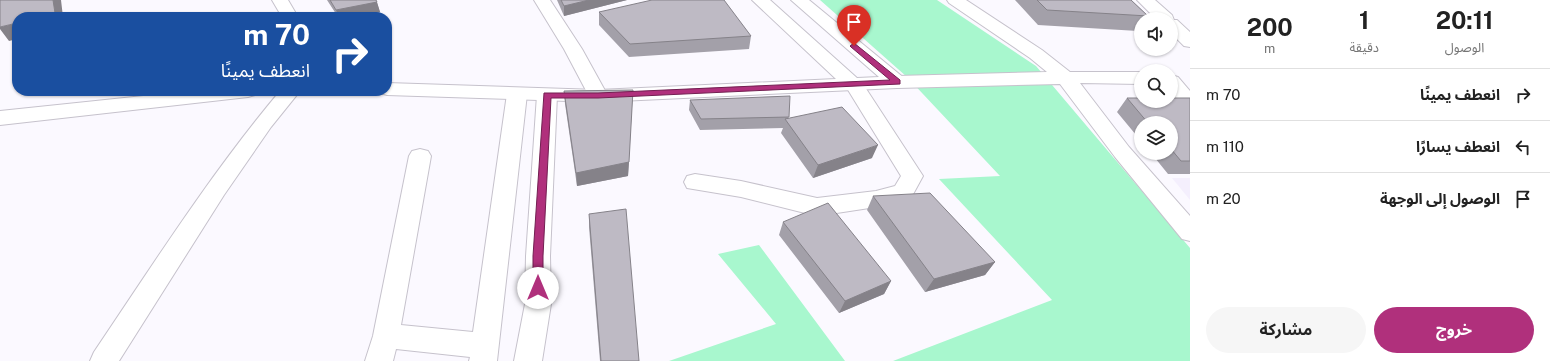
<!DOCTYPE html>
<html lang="ar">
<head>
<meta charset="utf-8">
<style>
	:root { --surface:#fff; --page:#f6f6f6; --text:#222; --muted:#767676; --line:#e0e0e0; --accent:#b0307c }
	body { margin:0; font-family:"Public Sans","Noto Sans Arabic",sans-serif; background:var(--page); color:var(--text); direction:rtl; height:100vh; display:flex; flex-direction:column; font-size:15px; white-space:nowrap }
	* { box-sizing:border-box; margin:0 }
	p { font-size:13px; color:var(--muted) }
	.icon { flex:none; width:22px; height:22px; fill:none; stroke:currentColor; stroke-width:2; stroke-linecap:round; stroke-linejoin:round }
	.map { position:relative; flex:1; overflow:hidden; direction:ltr }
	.details { display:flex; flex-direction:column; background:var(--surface); width:360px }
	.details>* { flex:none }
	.guide { position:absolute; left:12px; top:12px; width:380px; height:84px; border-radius:16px; box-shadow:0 1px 3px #0004; direction:rtl; background:#1a4fa0; color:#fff; overflow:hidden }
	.fabs { position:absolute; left:1134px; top:12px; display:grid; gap:8px }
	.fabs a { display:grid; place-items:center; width:44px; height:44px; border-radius:50%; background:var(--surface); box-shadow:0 1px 3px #0004; font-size:20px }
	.pin { position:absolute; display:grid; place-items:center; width:34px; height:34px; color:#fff; margin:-41px -17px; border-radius:50% 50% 50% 0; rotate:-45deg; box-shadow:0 0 4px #0007 }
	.pin .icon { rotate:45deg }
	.me { position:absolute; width:44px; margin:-22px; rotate:0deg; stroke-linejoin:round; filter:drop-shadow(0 0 3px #0008) }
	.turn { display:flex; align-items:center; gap:14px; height:84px; padding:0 16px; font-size:18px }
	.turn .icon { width:52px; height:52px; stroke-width:2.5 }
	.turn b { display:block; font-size:28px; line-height:34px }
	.eta { display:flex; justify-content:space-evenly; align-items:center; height:68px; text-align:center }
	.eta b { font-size:24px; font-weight:700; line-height:28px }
	.cta { display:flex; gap:8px; margin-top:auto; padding:8px 16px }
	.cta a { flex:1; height:46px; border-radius:24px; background:var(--accent); color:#fff; font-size:16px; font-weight:700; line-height:46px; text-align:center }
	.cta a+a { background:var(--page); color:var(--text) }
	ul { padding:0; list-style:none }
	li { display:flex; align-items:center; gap:12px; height:52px; padding:0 16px; border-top:1px solid var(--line) }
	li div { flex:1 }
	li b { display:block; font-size:15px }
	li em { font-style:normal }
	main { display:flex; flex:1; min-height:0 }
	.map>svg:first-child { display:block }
	.built { fill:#f4effd }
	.green { fill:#a8f7ce }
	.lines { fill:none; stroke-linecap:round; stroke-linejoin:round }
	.street-casing { stroke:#c6c2cc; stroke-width:2 }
	.secondary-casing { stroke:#c6c2cc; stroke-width:2 }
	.street { fill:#fff; fill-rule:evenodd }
	.secondary { fill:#fff; fill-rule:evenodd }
	.wall { fill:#a3a0a9 }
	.shaded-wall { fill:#858289 }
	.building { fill:#bebac4; stroke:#858289 }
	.route { fill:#b0307c; stroke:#721f51 }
</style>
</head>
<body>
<main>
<section class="details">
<div class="eta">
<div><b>20:11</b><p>الوصول</p></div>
<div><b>1</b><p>دقيقة</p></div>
<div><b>200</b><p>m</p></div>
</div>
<ul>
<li><svg class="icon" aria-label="right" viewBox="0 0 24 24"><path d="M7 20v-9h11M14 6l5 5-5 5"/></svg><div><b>انعطف يمينًا</b></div><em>70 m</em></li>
<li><svg class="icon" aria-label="left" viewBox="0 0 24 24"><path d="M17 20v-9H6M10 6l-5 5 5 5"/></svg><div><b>انعطف يسارًا</b></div><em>110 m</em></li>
<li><svg class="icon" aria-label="arrive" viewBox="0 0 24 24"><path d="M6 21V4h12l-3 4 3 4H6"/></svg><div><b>الوصول إلى الوجهة</b></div><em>20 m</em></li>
</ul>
<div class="cta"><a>خروج</a><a>مشاركة</a></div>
</section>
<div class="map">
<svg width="1190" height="361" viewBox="0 0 1190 361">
	<rect width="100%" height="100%" fill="#fbf9ff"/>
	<path class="built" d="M1172 178H1190V200Z"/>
	<path class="green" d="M820 0H937L1036 66 1190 248V361H893L1052 300 939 179 1000 176 907 77Z
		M759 245 845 361H669L776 324 718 254Z"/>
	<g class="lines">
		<defs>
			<path id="street" d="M272 0H288L298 17H282Z
				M534 0H550L582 49 608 96 605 100 598 102 591 100 564 49Z
				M947 0H966L1042 50 1070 72H1141V84L1080 83 1129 147 1190 216V241L1182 239 1115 157 1060 84 897 88 890 86 888 82 890 78 897 76 1047 72 1030 58 949 3Z
				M1137 0H1155L1172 15 1174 20H1177L1190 32V47L1184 46 1171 33V19H1156Z
				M1171 75 1178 77 1190 91V110L1183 109 1171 93Z
				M854 79 861 81 923 176 911 198 876 207 817 216 741 197 687 188 684 182 687 176 695 174 741 181 817 198 876 191 895 186 901 176 845 85 847 81Z
				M517 88 524 90 527 94 497 361H469L470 357 396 349 393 361H365L373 336 409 156 412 151 420 149 428 151 431 156 401 325 473 332 507 94 510 90Z
				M547 89 554 91 557 95 550 256 551 304 542 361H514L525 304 526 256 537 95 540 91Z
				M280 91H300L271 127 224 195 119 361H90L94 352C154 263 211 173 280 91Z"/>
			<path id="secondary" d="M752 0H770L857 78 879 77 791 0H809L904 78 906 82 904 86 897 88 598 102 387 95 380 93 379 91H387V83L598 90 836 79Z
				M191 91H258L255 95 248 97 0 125V111Z"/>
		</defs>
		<use href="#street" class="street-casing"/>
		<use href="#secondary" class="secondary-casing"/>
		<use href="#street" class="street"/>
		<use href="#secondary" class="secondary"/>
	</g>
	<path class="wall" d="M327 0H376L380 12 354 17H338Z
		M557 0H627L564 16Z
		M1015 0H1131L1148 16 1146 19H1141V26L1138 31 1038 25Z
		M599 12 751 36 749 49 629 57 599 25Z
		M633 90 628 176 577 186 565 104 564 91Z
		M1127 98H1190V174H1168L1151 153H1171V123H1141V141L1117 112Z
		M690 100 789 117 788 118 872 158 813 178 781 133 783 128 700 130 689 110Z
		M873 196 995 262 985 275 925 292 867 210Z
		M589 214 639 361H600L589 227Z
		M783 222 891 281 884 294 839 313 779 235Z"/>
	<path class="shaded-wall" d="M53 0H61L63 17H40Z
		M589 0H627L564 16V6Z
		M377 2 380 12 354 17H339L336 10Z
		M17 23V39L9 41 0 29V27Z
		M878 145 872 158 813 178 818 165Z
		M629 162 628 176 577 186 576 173Z
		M995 262 985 275 925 292 934 279Z
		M891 281 884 294 839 313 845 301Z"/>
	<path class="building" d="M0 0H53L55 13 40 17H17V23L0 27Z
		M330 0H376L377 2 336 10Z
		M561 0H589L564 6Z
		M652 0H724L751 36 630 44 599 12Z
		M1037 0H1131L1148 16 1047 10Z
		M633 90 629 162 576 173 564 91Z
		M790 96 789 117 701 119 690 100Z
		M1127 98H1141V101H1171V98H1190V161H1181L1171 149V123H1148Z
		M842 107 878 145 818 165 785 119Z
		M930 193 995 262 934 279 873 196Z
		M828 203 891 281 845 301 783 222Z
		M626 209 639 361H601L589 214Z"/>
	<path class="route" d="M854 43 900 80V84L598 98H551L543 256V288L542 291 538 292 534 291 533 288V256L544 93H598L890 80 851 47 850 46Z"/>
</svg>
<div class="fabs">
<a><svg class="icon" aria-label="sound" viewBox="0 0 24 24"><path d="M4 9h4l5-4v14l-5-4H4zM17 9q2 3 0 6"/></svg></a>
<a><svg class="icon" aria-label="search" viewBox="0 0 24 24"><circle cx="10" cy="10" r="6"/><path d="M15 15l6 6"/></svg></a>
<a><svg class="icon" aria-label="layers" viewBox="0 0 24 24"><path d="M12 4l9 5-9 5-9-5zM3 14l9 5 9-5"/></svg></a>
</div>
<div class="pin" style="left:854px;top:46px;background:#d93025"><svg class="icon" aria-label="arrive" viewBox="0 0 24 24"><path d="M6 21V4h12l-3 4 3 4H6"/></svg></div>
<svg class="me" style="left:538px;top:288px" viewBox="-20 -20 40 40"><circle r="19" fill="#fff"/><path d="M0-13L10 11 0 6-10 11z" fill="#b0307c"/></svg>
<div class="guide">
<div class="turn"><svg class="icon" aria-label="right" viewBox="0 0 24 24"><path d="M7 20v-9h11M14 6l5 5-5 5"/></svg><div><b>70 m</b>انعطف يمينًا</div></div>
</div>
</div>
</main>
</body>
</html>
